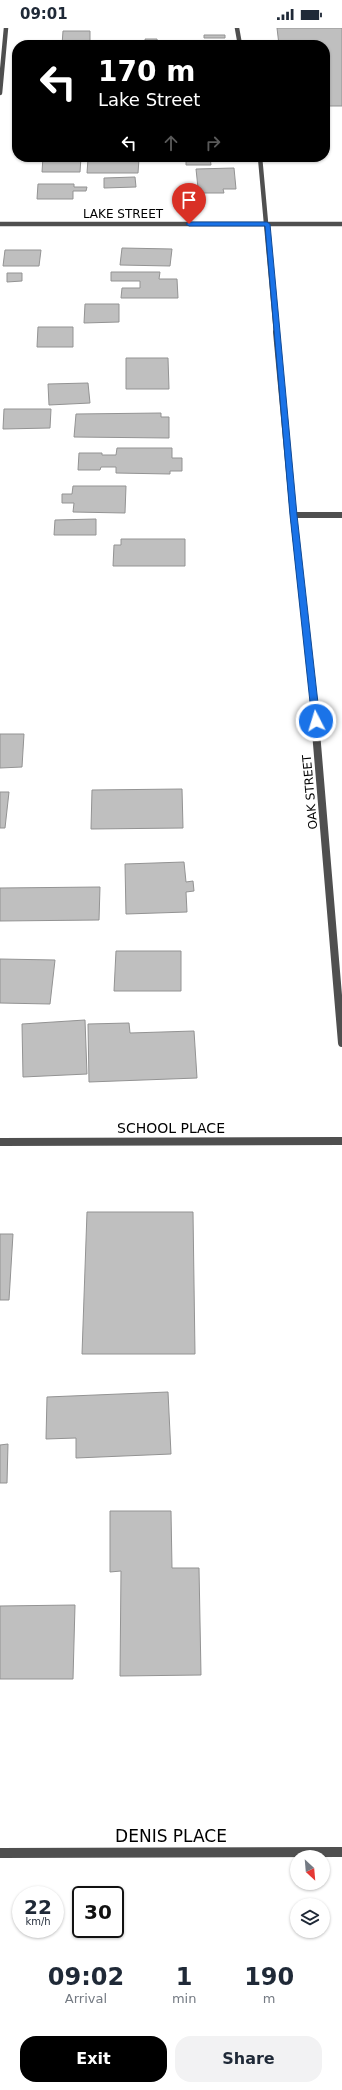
<!DOCTYPE html>
<html lang="en">
<head>
<meta charset="utf-8">
<style>
	:root { --surface:#fff; --page:#f2f2f3; --text:#1f2937; --muted:#747a83; --accent:#000 }
	body { margin:0; font-family:"DejaVu Sans",sans-serif; background:var(--page); color:var(--text); height:100vh; display:flex; flex-direction:column; font-size:15px; white-space:nowrap }
	* { box-sizing:border-box; margin:0 }
	p { font-size:13px; color:var(--muted) }
	.icon { flex:none; width:22px; height:22px; fill:none; stroke:currentColor; stroke-width:2; stroke-linecap:round; stroke-linejoin:round }
	.map { position:relative; height:1922px; overflow:hidden }
	.side { display:flex; flex-direction:column; background:var(--surface); flex:1 }
	.side>* { flex:none }
	.guide { position:absolute; left:12px; top:12px; width:318px; height:122px; border-radius:16px; box-shadow:0 1px 3px #0004; background:#000; color:#fff; overflow:hidden }
	.needle { width:26px; rotate:154deg }
	.controls { position:absolute; left:290px; top:1822px; display:grid; gap:8px }
	.controls a { display:grid; place-items:center; width:40px; height:40px; border-radius:50%; background:var(--surface); box-shadow:0 1px 3px #0004; font-size:20px }
	.speed { position:absolute; left:12px; top:1858px; display:flex; gap:8px; font-size:20px; font-weight:700; text-align:center }
	.speed>* { display:grid; place-content:center; width:52px; height:52px; border-radius:50%; background:var(--surface); box-shadow:0 1px 3px #0004; line-height:1 }
	.speed small { font-size:10px; font-weight:400 }
	.speed .limit { border:2px solid #111; border-radius:6px; background:#fff; color:#111 }
	.pin { position:absolute; display:grid; place-items:center; width:34px; height:34px; color:#fff; margin:-41px -17px; border-radius:50% 50% 50% 0; rotate:-45deg; box-shadow:0 0 4px #0007 }
	.pin .icon { rotate:45deg }
	.me { position:absolute; width:44px; margin:-22px; rotate:355deg; stroke-linejoin:round; filter:drop-shadow(0 0 3px #0008) }
	.turn { display:flex; align-items:center; gap:14px; height:84px; padding:0 20px; font-size:18px }
	.turn .icon { width:52px; height:52px; stroke-width:2.5 }
	.turn b { display:block; font-size:28px; line-height:34px }
	.lanes { display:flex; align-items:center; height:38px; padding:0 20px; background:#0003; justify-content:center; gap:20px; direction:ltr }
	.lanes .off { opacity:.35 }
	.eta { display:flex; justify-content:space-evenly; align-items:center; height:68px; text-align:center }
	.eta b { font-size:24px; font-weight:800; line-height:28px }
	.button { display:flex; gap:8px; margin-top:auto; padding:8px 20px }
	.button a { flex:1; height:46px; border-radius:16px; background:var(--accent); color:#fff; font-size:16px; font-weight:800; line-height:46px; text-align:center }
	.button a+a { background:var(--page); color:var(--text) }
	.status { display:flex; justify-content:space-between; align-items:center; height:28px; padding:0 20px; background:var(--surface); direction:ltr }
	.status svg { height:11px; fill:currentColor }
	.map>svg:first-child { display:block }
	.building { fill:#bfbfbf; stroke:#939393 }
	.lines { fill:none; stroke-linecap:round; stroke-linejoin:round }
	.street-far3 { stroke:#4f4f4f; stroke-width:4.5 }
	.street-far2 { stroke:#4f4f4f; stroke-width:6 }
	.street-far1 { stroke:#4f4f4f; stroke-width:8 }
	.street { stroke:#4f4f4f; stroke-width:10 }
	.route { fill:#1a73e8; stroke:#114b97 }
	.labels { text-anchor:middle; dominant-baseline:central; stroke-width:3; stroke-linejoin:round; paint-order:stroke }
	.far-street-label { font-size:12px; fill:#000; stroke:#fff }
	.street-label { font-size:14px; fill:#000; stroke:#fff }
	.near-street-label { font-size:17px; fill:#000; stroke:#fff }
</style>
</head>
<body>
<div class="status"><b>09:01</b><svg viewBox="0 0 49 12"><path d="M0 12V9h3v3zM5 12V6h3v6zM10 12V3h3v9zM15 12V0h3v12zM26 1h20v11H26zM47 4h2v5h-2z"/></svg></div>
<div class="map">
<svg width="342" height="1922" viewBox="0 0 342 1922">
	<rect width="100%" height="100%" fill="#fff"/>
	<path class="building" d="M277 0H342V78H325V17H279Z
		M63 3H90V16L62 17Z
		M204 7H225V10H204Z
		M145 11H157L158 16 146 17Z
		M43 129H81L80 144H42Z
		M186 129H210L211 137H186Z
		M88 131H139L138 145H87Z
		M234 140 236 161H223L224 165H201V160H198L196 141Z
		M135 149 136 159 104 160V150Z
		M38 156H74V159H87L86 163H73V171H37Z
		M122 220 172 221 170 238 120 237Z
		M5 222H41L39 238H3Z
		M111 244H160L159 251H177L178 270H121L122 260H140V253H111Z
		M7 245H22V253L7 254Z
		M85 276H119V294L84 295Z
		M38 299H73V319H37Z
		M126 330H168L169 361H126Z
		M88 355 90 375 49 377 48 356Z
		M4 381H51L50 400 3 401Z
		M161 385V389H169V410L74 409 76 386Z
		M117 420H172V430H182V443H170V446L116 445V439H101L100 442H78L79 425H102V427H116Z
		M73 458H126L125 485 73 484 74 475H62V466H72Z
		M96 491V507H54L55 492Z
		M121 511H185V538H113L114 517H121Z
		M0 706H24L22 739 0 740Z
		M182 761 183 800 91 801 92 762Z
		M0 764H9L5 800H0Z
		M184 834 186 854 193 853 194 863 186 864 187 884 126 886 125 836Z
		M100 859 99 892 0 893V860Z
		M116 923H181V963H114Z
		M0 931 55 932 50 976 0 975Z
		M85 992 87 1046 23 1049 22 996Z
		M129 995 130 1005 194 1003 197 1050 89 1054 88 996Z
		M87 1184H193L195 1326H82Z
		M0 1206H13L9 1272H0Z
		M168 1364 171 1426 76 1430V1410L46 1411 47 1369Z
		M8 1416 7 1455H0V1417Z
		M110 1483H171L172 1540H199L201 1647 120 1648 121 1543 110 1544Z
		M75 1577 73 1651H0V1578Z"/>
	<g class="lines">
		<path class="street-far3" d="M237 0 240 17
			M0 65 6 0
			M260 129 276 305
			M0 196H342"/>
		<path class="street-far2" d="M276 304 293 487 317 705
			M293 487H342"/>
		<path class="street-far1" d="M316 704 342 1015
			M0 1114 342 1113"/>
		<path class="street" d="M0 1825 342 1824"/>
	</g>
	<path class="route" d="M267 194 270 196 297 487 320 693 316 695 312 693 290 487 265 198H189L186 196 189 194Z"/>
	<g class="labels">
		<g class="far-street-label">
			<text x="123" y="186">LAKE STREET</text>
			<text transform="translate(310 764) rotate(-95)">OAK STREET</text>
		</g>
		<g class="street-label">
			<text x="171" y="1100">SCHOOL PLACE</text>
		</g>
		<g class="near-street-label">
			<text x="171" y="1808">DENIS PLACE</text>
		</g>
	</g>
</svg>
<div class="controls">
<a><svg class="needle" viewBox="-14 -14 28 28"><path d="M0-13l5 13h-10z" fill="#e53935"/><path d="M0 13l5-13h-10z" fill="#747a83"/></svg></a>
<a><svg class="icon" aria-label="layers" viewBox="0 0 24 24"><path d="M12 4l9 5-9 5-9-5zM3 14l9 5 9-5"/></svg></a>
</div>
<div class="speed"><div>22<small>km/h</small></div><div class="limit">30</div></div>
<div class="pin" style="left:189px;top:196px;background:#d93025"><svg class="icon" aria-label="arrive" viewBox="0 0 24 24"><path d="M6 21V4h12l-3 4 3 4H6"/></svg></div>
<svg class="me" style="left:316px;top:693px" viewBox="-20 -20 40 40"><circle r="17" fill="#1a73e8" stroke="#fff" stroke-width="3"/><path d="M0-11L8 9 0 5-8 9z" fill="#fff"/></svg>
<div class="guide">
<div class="turn"><svg class="icon" aria-label="left" viewBox="0 0 24 24"><path d="M17 20v-9H6M10 6l-5 5 5 5"/></svg><div><b>170 m</b>Lake Street</div></div>
<div class="lanes"><svg class="icon" aria-label="left" viewBox="0 0 24 24"><path d="M17 20v-9H6M10 6l-5 5 5 5"/></svg><svg class="icon off" aria-label="ahead" viewBox="0 0 24 24"><path d="M12 20V5M6 11l6-6 6 6"/></svg><svg class="icon off" aria-label="right" viewBox="0 0 24 24"><path d="M7 20v-9h11M14 6l5 5-5 5"/></svg></div>
</div>
</div>
<section class="side">
<div class="eta">
<div><b>09:02</b><p>Arrival</p></div>
<div><b>1</b><p>min</p></div>
<div><b>190</b><p>m</p></div>
</div>
<div class="button"><a>Exit</a><a>Share</a></div>
</section>
</body>
</html>
